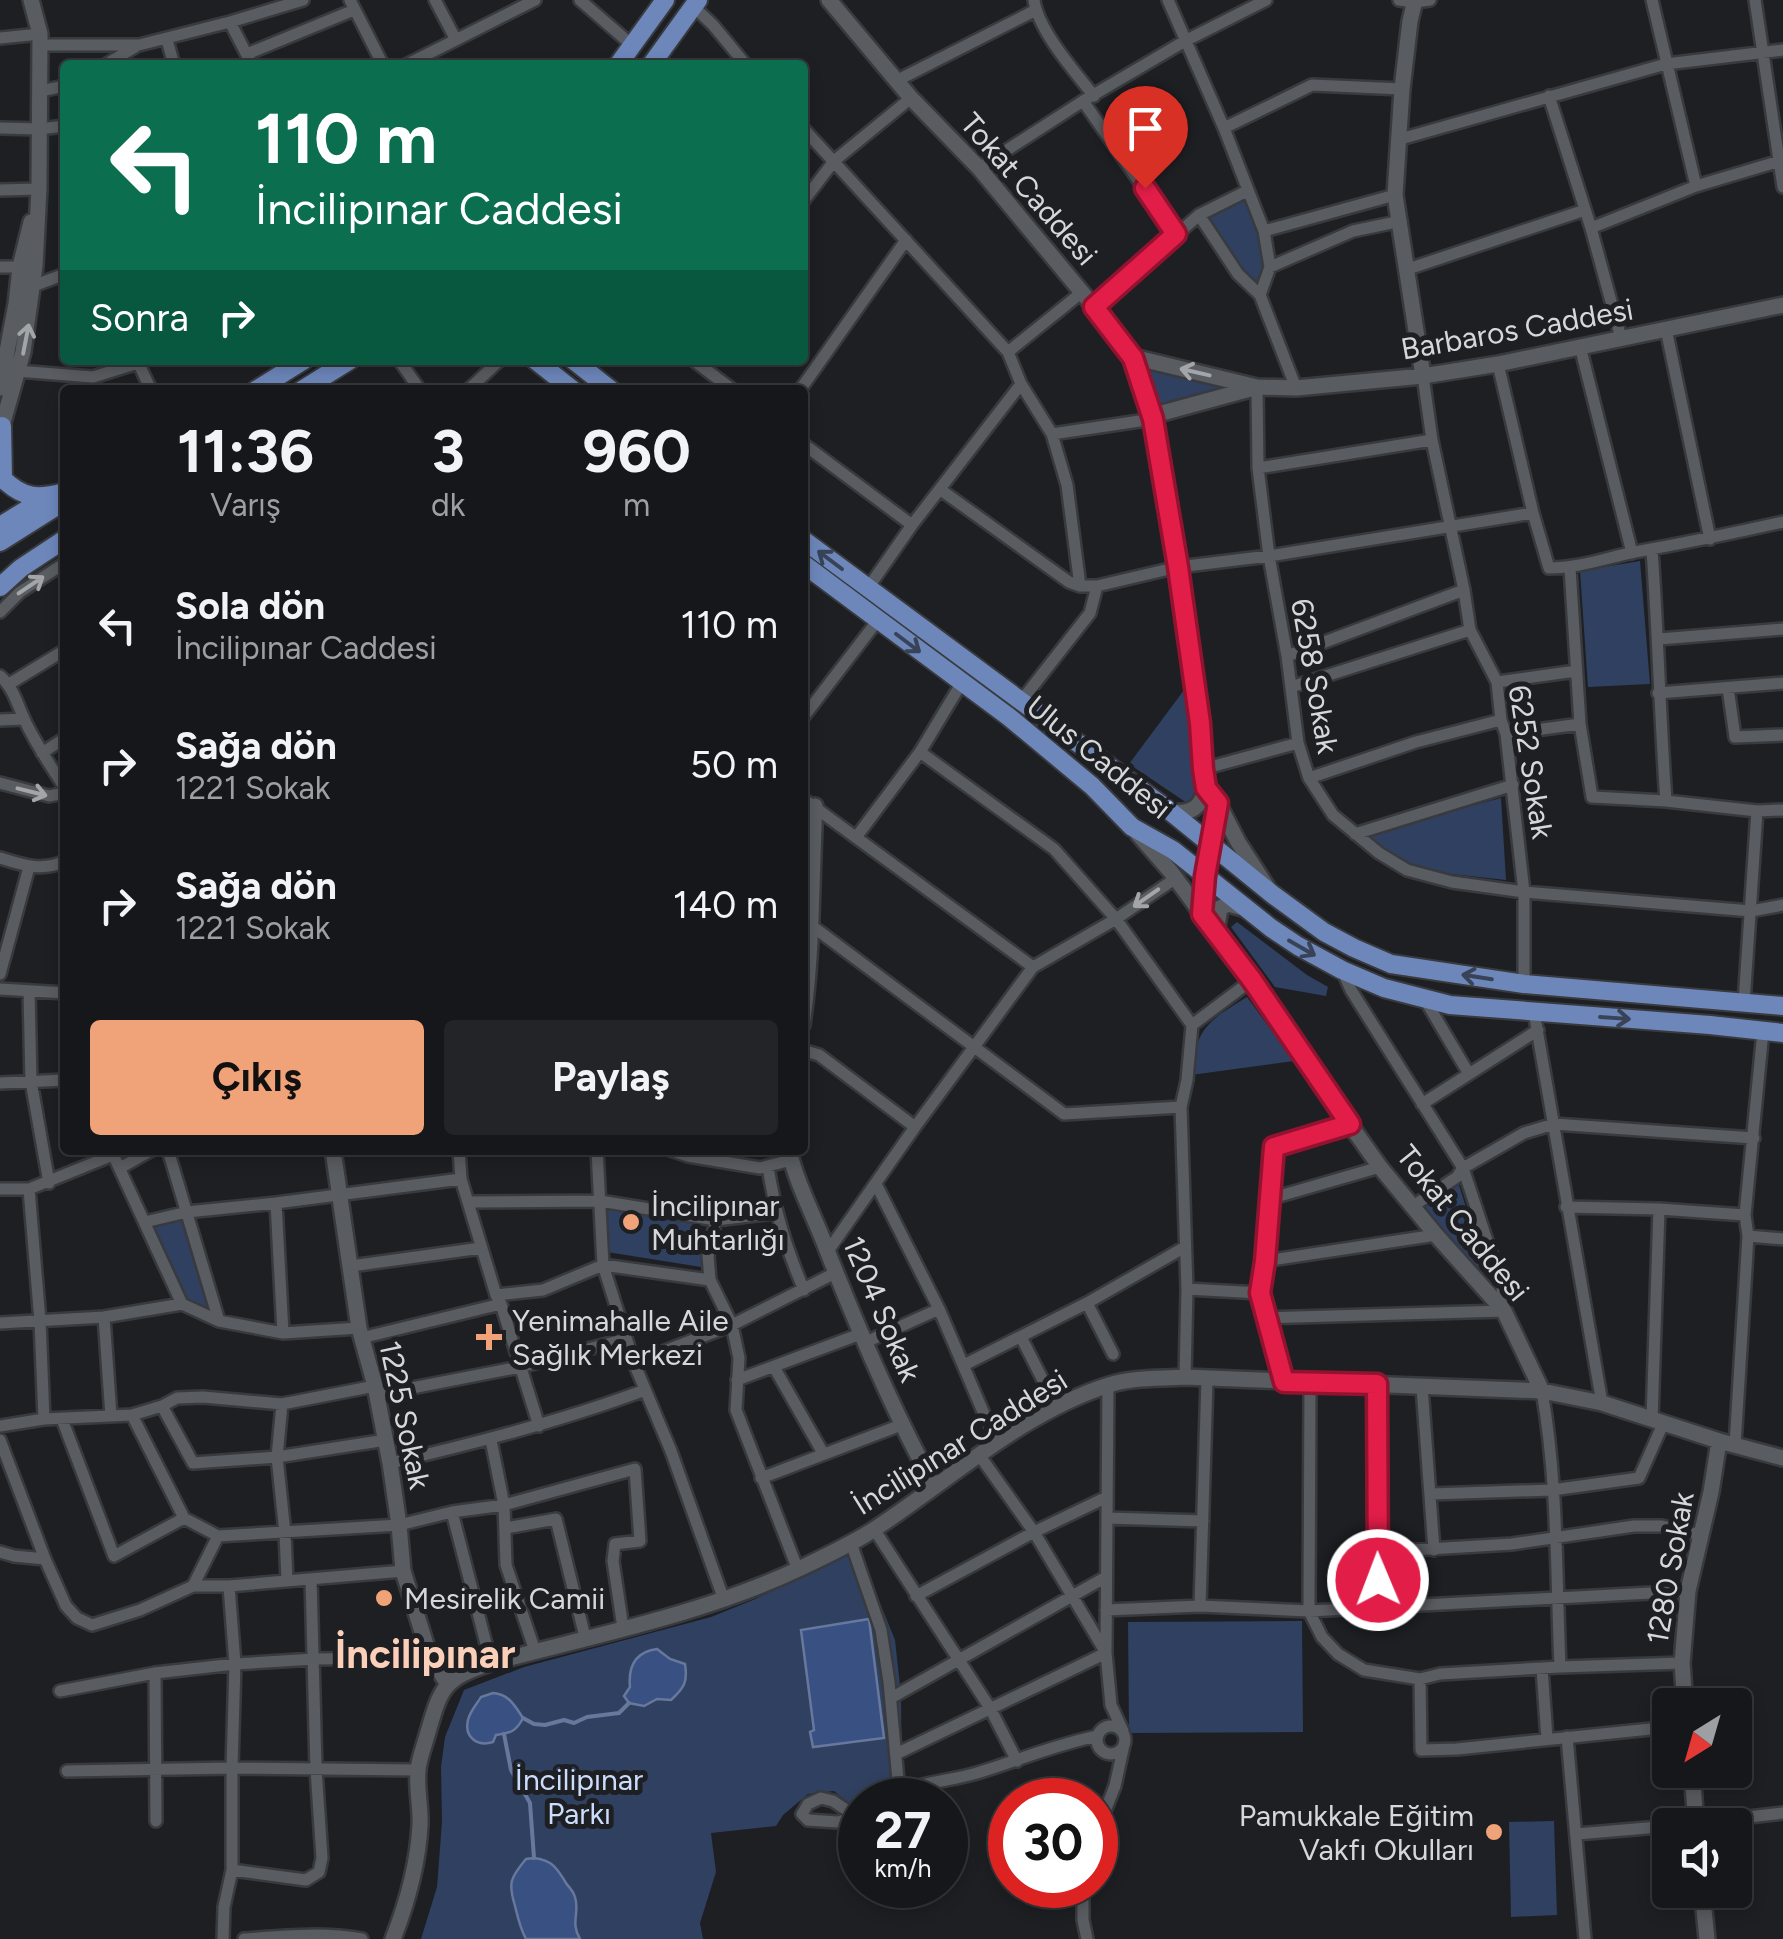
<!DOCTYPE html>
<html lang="tr">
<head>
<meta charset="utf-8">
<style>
	:root { --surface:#16171a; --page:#232427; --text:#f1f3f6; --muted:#9e9fa2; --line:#353639; --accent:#f0a279 }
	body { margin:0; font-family:Figtree,sans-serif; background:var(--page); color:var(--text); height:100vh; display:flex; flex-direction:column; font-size:38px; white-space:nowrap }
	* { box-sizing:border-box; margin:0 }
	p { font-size:32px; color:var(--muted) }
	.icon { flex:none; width:55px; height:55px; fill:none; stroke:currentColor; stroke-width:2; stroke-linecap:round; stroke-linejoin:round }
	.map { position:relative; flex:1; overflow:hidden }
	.sheet { position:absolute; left:60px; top:385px; width:748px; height:770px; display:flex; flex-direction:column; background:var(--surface); border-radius:10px; box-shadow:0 5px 15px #0003,0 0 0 2px var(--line) }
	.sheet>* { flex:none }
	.hud { position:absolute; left:60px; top:60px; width:748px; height:305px; border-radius:10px; box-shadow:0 5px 15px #0003,0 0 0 2px var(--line); background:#0b6e4f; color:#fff; overflow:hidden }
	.needle { width:65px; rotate:217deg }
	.fabs { position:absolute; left:1652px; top:1688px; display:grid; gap:20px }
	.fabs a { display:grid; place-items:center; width:100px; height:100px; border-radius:10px; background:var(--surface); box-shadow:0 5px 15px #0003,0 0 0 2px var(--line); font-size:50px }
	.speed { position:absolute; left:838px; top:1778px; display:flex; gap:20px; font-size:50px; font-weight:700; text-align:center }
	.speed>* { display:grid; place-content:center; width:130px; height:130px; border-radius:50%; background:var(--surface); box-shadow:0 5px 15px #0003,0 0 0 2px var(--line); line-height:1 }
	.speed small { font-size:25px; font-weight:400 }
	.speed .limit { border:15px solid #d22; background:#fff; color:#111 }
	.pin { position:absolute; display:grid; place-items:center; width:85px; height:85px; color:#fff; margin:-102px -42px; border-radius:50% 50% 50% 0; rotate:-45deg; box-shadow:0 0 10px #0007 }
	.pin .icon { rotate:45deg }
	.me { position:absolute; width:110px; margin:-55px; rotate:359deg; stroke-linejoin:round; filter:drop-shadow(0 0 8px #0008) }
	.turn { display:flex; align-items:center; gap:35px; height:210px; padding:0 30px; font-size:45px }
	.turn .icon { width:130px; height:130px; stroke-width:2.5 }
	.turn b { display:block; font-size:70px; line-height:85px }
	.then { display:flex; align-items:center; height:95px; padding:0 30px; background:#0003; gap:20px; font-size:38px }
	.eta { display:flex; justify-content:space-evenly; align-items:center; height:170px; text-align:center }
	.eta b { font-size:60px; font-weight:700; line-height:70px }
	.cta { display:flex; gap:20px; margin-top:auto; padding:20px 30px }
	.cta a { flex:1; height:115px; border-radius:10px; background:var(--accent); color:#111; font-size:40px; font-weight:700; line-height:115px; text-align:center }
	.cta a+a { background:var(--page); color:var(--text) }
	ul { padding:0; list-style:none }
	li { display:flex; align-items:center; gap:30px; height:140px; padding:0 30px }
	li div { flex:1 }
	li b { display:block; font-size:38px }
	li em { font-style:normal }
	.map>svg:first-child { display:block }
	.green { fill:#304060 }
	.water { fill:#385082; stroke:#67789c; stroke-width:2.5 }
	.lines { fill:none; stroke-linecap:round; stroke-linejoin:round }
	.stream { stroke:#67789c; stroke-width:4 }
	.street-casing { stroke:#383a3e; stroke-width:16 }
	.secondary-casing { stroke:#383a3e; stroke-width:20 }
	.primary-casing { stroke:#383a3e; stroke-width:22 }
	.street { stroke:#595c61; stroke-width:11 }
	.secondary { stroke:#595c61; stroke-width:15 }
	.primary { stroke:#6d87bb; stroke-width:18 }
	.oneway { stroke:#a3a6a9 }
	.oneway2 { stroke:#394358 }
	.route-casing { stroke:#92132f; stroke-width:25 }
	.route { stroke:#e11d48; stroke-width:18 }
	.poi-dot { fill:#f0a279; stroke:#1d1f23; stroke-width:4 }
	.labels { text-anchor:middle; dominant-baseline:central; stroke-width:10; stroke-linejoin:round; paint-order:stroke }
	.street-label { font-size:30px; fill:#d5d7d9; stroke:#1d1f23 }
	.poi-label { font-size:30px; fill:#d5d7d9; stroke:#1d1f23; text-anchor:start }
	.park-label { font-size:30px; fill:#ccddfc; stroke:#1d1f23 }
	.district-label { font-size:40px; font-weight:bold; fill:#fccfb8; stroke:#1d1f23 }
</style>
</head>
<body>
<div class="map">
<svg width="1783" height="1939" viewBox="0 0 1783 1939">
	<rect width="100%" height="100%" fill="#1d1f23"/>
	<path class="green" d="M1243 197 1258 235 1263 263 1256 287 1241 271 1205 217Z
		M1133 357 1257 387 1151 416Z
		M1640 561 1650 684 1588 687 1580 571Z
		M1190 682 1201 784 1193 804 1187 803 1129 764Z
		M1501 798 1506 880 1451 874 1410 865 1368 841 1375 831Z
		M1237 922 1307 975 1328 987 1326 996 1275 987 1231 927Z
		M1247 997 1294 1061 1191 1075C1196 1028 1208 1021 1247 997Z
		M1459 1185 1488 1277 1450 1240 1420 1204Z
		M606 1207 701 1225V1267L607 1252Z
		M187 1212 219 1321 182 1304 145 1222Z
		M858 1549 895 1640 901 1695 902 1798 860 1800 858 1811 834 1791 808 1794 783 1815 776 1826 711 1833 716 1872 700 1923 703 1939H421L437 1887 442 1822 441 1767 445 1737 464 1690 524 1667 711 1617 753 1600Z
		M1302 1621 1303 1732 1129 1733 1128 1622Z
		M1554 1821 1557 1915 1511 1917 1509 1822Z"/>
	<path class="water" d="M869 1619 884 1738 813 1747 810 1732 814 1730 801 1630Z
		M657 1649 670 1659 685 1664C688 1682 684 1688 671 1700L657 1699 644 1706 629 1703 624 1696 630 1687C628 1666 635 1652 657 1649Z
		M493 1693C509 1694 515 1706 523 1718 516 1732 510 1733 496 1735L493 1742C477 1747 464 1737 468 1720 470 1711 477 1704 481 1697Z
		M534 1858C552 1860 557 1868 566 1883 570 1889 573 1890 575 1897 580 1913 570 1922 580 1939H526C520 1928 518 1918 515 1906 508 1883 510 1878 526 1859Z"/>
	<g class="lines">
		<path class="stream" d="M523 1718 534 1724 545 1725 564 1720 574 1723 587 1717 619 1713 629 1703
			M504 1734 511 1770 530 1803 534 1858"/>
		<defs>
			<path id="street" d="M350 0 383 65
				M435 0 456 40
				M580 0 633 46
				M1034 0C1038 30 1075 72 1094 96
				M1168 0 1224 128 1264 231 1270 267 1260 295 1296 388
				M1399 0 1415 2 1430 0
				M1652 0 1696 186
				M1755 0 1783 187
				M694 7 713 25 746 65
				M230 22 252 65
				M0 38 40 34
				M167 40 174 65
				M40 45H139L230 22 303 0
				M247 54 354 10
				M105 65 135 47
				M406 65 535 0
				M896 81 1036 10
				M40 91 65 86
				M1549 96 1591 228 1621 338
				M1083 101 1176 234
				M802 127 1008 352 1021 384 1052 434 1067 485 1080 586
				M0 128 39 129 65 126
				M1224 128 1312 85 1402 89
				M1397 140 1666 64 1783 50
				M979 168 1083 101 1185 41 1266 0
				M0 190 39 189
				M802 203 834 161 911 98
				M1199 215 1238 274 1260 295
				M1591 228 1696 186 1783 160
				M1264 231 1395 195
				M0 267H26
				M1270 267 1353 231 1401 221
				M1408 269 1585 210
				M33 286 65 274
				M1094 307 1199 215 1247 191
				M1666 329 1710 539
				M1580 346 1632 553
				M1008 352 1081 293
				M137 360 151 390
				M399 360 420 390
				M693 360 733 390
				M1498 364 1533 513 1549 568C1579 568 1606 558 1635 552 1685 543 1734 533 1783 522
				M17 371 93 377 138 363
				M1423 376 1432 440 1464 590 1470 630 1497 682 1501 720 1506 734 1524 892V984
				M1257 387 1258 468 1269 556 1287 656 1298 743 1309 778 1333 815 1379 853 1407 870 1452 882 1524 892 1751 911 1783 905
				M468 390 500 360
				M800 390 906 240
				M1052 434 1153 419
				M802 443 912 525
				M1258 468 1432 440
				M941 490 1069 582 1080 586H1097L1178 567 1269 556 1533 513
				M1652 550C1658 633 1660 717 1666 801
				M1570 568 1580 724 1592 797 1666 801 1757 811 1783 810
				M868 588 912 525 1021 384
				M0 612 20 592 65 563
				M1659 639 1783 629
				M1287 656 1464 590
				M0 676C15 689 18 708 27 725 38 747 51 767 65 788
				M1497 682 1576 671
				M9 684 65 650
				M1291 687 1470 630
				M1728 688 1735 737 1783 735
				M1658 693 1783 683
				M1022 700 1090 613 1097 586
				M802 719 878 620
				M0 720 23 719
				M1506 734 1580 724
				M920 752 1054 849 1116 919 1192 1025
				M42 753 65 738
				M1203 769 1298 743
				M1309 778 1416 742 1501 720
				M0 783 49 796 65 793
				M802 798 1033 967
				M1355 834 1513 785
				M857 836 920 752 961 684
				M0 858C23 865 42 872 65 861
				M812 926 1064 1114 1181 1107
				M0 974 29 867
				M0 989 65 993
				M29 992 31 1081 49 1183
				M1424 998 1469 1074
				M1744 1002 1757 811
				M1534 1012 1602 1403
				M802 1050 819 1055 915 1127
				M0 1083 65 1080
				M1422 1104 1538 1030
				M111 1150 182 1304
				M168 1150 219 1321
				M459 1150 461 1179 496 1295
				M597 1150 603 1265 634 1363 671 1451 724 1600
				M670 1150 688 1156 760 1168 791 1160
				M768 1167C775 1212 786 1248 804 1290
				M120 1168 152 1150
				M876 1184 939 1309 984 1414 1000 1442
				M0 1189H29L113 1155
				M29 1189 40 1321 44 1419
				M1269 1199 1380 1167
				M470 1202 600 1201 716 1220 775 1213
				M276 1203 283 1333
				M1413 1206 1457 1177 1463 1168 1524 1133 1554 1124 1754 1138
				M1566 1207 1659 1209 1745 1215
				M716 1220 708 1256 710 1280 732 1325 739 1358 736 1410 798 1570
				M145 1222 187 1212 276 1203 461 1179
				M1748 1236 1783 1239
				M828 1251 915 1127 1033 967 1116 919 1176 878
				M1265 1261 1436 1235
				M351 1266 481 1248
				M1187 1289 1260 1293
				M1087 1303 1185 1247
				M501 1304 539 1426
				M104 1317 111 1416
				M1265 1318 1504 1311 1502 1286 1463 1168 1351 990 1342 970
				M0 1323 104 1317 182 1304 219 1321 283 1333 359 1328
				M1021 1337 1056 1406
				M361 1338 501 1304 496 1295 543 1290 603 1265 710 1280
				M866 1342 939 1309
				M634 1363 732 1325 835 1273
				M964 1365 1087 1303 1113 1354
				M774 1367 823 1453
				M1185 1377 1187 1289 1181 1107 1187 1080 1192 1025 1252 980
				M737 1380 863 1333
				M1284 1382 1260 1293 1265 1261 1274 1147 1350 1124
				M1310 1383 1309 1611 1322 1637 1338 1654 1364 1670 1420 1679 1440 1674 1560 1667 1682 1663
				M1377 1384 1379 1607
				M1108 1385 1106 1653 1111 1705 1123 1731
				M1422 1387 1434 1550
				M1542 1391C1558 1482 1556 1575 1560 1667
				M376 1395 520 1367 626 1339
				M282 1404 277 1457 285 1533 287 1580
				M162 1406 193 1463 277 1457 386 1440
				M132 1415 184 1518 218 1536 399 1525 452 1512 504 1505 635 1469 640 1541 615 1544 613 1561 623 1628
				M62 1419 114 1556 184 1518
				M1652 1420 1659 1209
				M0 1426 44 1419 132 1415 162 1406 177 1398 203 1397 282 1404 375 1386
				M0 1440 45 1559 66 1606 77 1618 92 1625 140 1610 193 1586H229L403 1571
				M491 1440 504 1505 506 1565 535 1651
				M1735 1445 1748 1236 1745 1215 1763 1031
				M390 1463C477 1443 562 1421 645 1390
				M761 1478 901 1425
				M1431 1494 1552 1490 1639 1478 1663 1424
				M452 1512 491 1663
				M1107 1518 1203 1521
				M506 1528 556 1519 585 1637
				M874 1529 990 1708 1017 1761
				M851 1543 881 1630 889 1682 899 1791
				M0 1552 14 1556 45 1559
				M1378 1552 1512 1544 1634 1526H1662L1701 1535
				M193 1586 218 1536
				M916 1596 1034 1532 1107 1497
				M1200 1606 1207 1380
				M1106 1610 1200 1606 1309 1611 1688 1591
				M1542 1668 1547 1739
				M155 1673 156 1821
				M1420 1679 1421 1750 1457 1749 1670 1727
				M60 1691 155 1673 235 1664 314 1659 404 1658 429 1654
				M891 1698 1106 1577
				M1097 1740a14 14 0 1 1 28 0a14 14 0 1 1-28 0Z
				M1567 1737 1585 1939
				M896 1754 1106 1653 1034 1532 980 1456
				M67 1771 232 1768 417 1770
				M887 1800C912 1782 947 1782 977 1773 1017 1761 1056 1744 1098 1736
				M857 1817 833 1801 821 1798 808 1804 802 1814 808 1820 837 1822 857 1817 860 1816
				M1680 1825 1783 1813
				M1577 1834 1670 1826
				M1095 1836 1115 1786 1125 1740
				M232 1870 306 1880 319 1872 322 1858 316 1769 311 1579
				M1083 1885V1920L1087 1939
				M223 1939 224 1907 232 1870V1768L235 1664 229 1586
				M244 1939C284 1936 322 1932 362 1939"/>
			<path id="secondary" d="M829 0 911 98 979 168 1094 307 1133 357 1153 419 1178 567 1200 723 1206 788 1218 803 1205 876 1203 914 1252 980 1310 1068 1380 1167 1436 1235 1504 1311 1542 1391
				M1415 0 1410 21 1402 89 1395 195 1423 376
				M1133 357 1257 387 1296 388 1423 376 1498 364 1783 305
				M0 388 16 304 20 267 31 222
				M1151 416 1254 388
				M0 433 23 352 35 266 39 189 40 34 31 0
				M1218 803 1238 842 1267 887
				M1171 812C1191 814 1201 808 1206 788
				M1138 834 1171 872 1202 914
				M1216 933 1220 908 1228 904 1243 908
				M802 1025C813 952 811 879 815 806
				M333 1150 359 1328 375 1386 390 1463 399 1525 403 1571 429 1654 447 1683
				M789 1150C796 1182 813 1214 825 1245 857 1327 892 1409 934 1486
				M1685 1705 1682 1663 1688 1591 1711 1492 1719 1441
				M1692 1770 1696 1825
				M1702 1890 1707 1939
				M393 1939C407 1903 418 1864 420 1825 421 1807 416 1788 418 1770 419 1758 425 1744 428 1732 441 1687 444 1678 491 1663 595 1635 705 1614 803 1567 826 1556 849 1545 870 1532 948 1482 1020 1413 1109 1385 1133 1377 1160 1379 1185 1377L1542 1391 1602 1403 1719 1441 1783 1458"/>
			<path id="primary" d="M618 65 665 0
				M651 65 698 0
				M535 360 573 390
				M573 360 611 390
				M256 390 304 360
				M302 390 350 360
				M2 426 3 479C24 499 38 499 65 492
				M0 526 49 496
				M802 539 1171 812 1272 894 1324 932 1354 948 1391 964 1524 984 1783 1006
				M0 542 65 501
				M802 563 1009 717 1092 786 1132 827 1173 850 1271 928 1298 946 1342 970 1384 988 1450 1005 1710 1025 1783 1033
				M0 587 21 568 65 539"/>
		</defs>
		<use href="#street" class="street-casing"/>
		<use href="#secondary" class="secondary-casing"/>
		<use href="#primary" class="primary-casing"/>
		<use href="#street" class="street"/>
		<use href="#secondary" class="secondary"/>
		<use href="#primary" class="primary"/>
	</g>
	<defs><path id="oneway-shaft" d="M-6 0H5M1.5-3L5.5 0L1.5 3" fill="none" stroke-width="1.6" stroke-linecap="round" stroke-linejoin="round" transform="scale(2.5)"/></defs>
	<g class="oneway">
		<use href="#oneway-shaft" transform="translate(26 339) rotate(-79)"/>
		<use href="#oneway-shaft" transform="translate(1195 372) rotate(-167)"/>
		<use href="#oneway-shaft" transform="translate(31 585) rotate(-34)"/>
		<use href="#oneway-shaft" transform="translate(32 792) rotate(14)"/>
		<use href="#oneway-shaft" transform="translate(1146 898) rotate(145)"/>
	</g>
	<g class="oneway2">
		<use href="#oneway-shaft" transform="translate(830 560) rotate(-143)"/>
		<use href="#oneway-shaft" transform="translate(908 643) rotate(37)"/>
		<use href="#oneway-shaft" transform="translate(1302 948) rotate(30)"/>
		<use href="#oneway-shaft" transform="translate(1477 977) rotate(-171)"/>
		<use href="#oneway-shaft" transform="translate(1615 1018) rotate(4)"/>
	</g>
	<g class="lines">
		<defs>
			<path id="route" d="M1145 188 1176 234 1094 307 1133 358 1153 419 1178 567 1200 723 1203 769 1206 788 1218 803 1205 876 1202 914 1252 980 1350 1124 1274 1147 1265 1261 1260 1293 1284 1382 1377 1384 1378 1580"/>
		</defs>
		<use href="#route" class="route-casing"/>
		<use href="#route" class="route"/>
	</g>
	<g class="poi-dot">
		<circle cx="631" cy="1222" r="10"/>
		<path d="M484 1322h10v10h10v10h-10v10h-10v-10h-10v-10h10z"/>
		<circle cx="384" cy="1598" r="10"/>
		<circle cx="1494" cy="1832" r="10"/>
	</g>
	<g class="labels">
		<g class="street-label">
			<text transform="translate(1029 189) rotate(49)">Tokat Caddesi</text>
			<text transform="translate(1517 329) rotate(-10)">Barbaros Caddesi</text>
			<text transform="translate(1315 676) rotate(80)">6258 Sokak</text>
			<text transform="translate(1099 757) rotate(39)">Ulus Caddesi</text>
			<text transform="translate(1531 762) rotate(81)">6252 Sokak</text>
			<text transform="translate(1463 1223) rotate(51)">Tokat Caddesi</text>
			<text transform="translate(882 1309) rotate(67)">1204 Sokak</text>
			<text transform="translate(405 1415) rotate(78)">1225 Sokak</text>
			<text transform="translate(960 1442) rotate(-32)">İncilipınar Caddesi</text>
			<text transform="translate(1670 1568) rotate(-80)">1280 Sokak</text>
		</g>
		<g class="poi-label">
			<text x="651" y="1205">İncilipınar<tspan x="651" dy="34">Muhtarlığı</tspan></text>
			<text x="512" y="1320">Yenimahalle Aile<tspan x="512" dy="34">Sağlık Merkezi</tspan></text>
			<text x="404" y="1598">Mesirelik Camii</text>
			<text x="1474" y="1815" text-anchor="end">Pamukkale Eğitim<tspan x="1474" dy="34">Vakfı Okulları</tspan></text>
		</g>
		<g class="park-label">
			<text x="579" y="1779">İncilipınar<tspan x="579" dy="34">Parkı</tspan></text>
		</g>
		<g class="district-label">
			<text x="425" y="1654">İncilipınar</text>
		</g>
	</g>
</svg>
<div class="fabs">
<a><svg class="needle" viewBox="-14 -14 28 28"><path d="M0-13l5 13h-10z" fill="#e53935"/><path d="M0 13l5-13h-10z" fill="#9e9fa2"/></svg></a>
<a><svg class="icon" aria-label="sound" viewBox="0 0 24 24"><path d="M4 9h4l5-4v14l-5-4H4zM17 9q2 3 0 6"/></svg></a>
</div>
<div class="speed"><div>27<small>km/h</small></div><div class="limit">30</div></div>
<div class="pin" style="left:1145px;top:188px;background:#d93025"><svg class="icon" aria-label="arrive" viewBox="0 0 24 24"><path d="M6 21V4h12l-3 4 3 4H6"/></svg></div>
<svg class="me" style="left:1378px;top:1580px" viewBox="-20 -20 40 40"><circle r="17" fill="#e11d48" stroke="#fff" stroke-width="3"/><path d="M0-11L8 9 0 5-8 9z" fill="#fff"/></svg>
<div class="hud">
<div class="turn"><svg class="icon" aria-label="left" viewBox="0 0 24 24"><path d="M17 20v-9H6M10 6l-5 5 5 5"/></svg><div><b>110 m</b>İncilipınar Caddesi</div></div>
<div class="then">Sonra<svg class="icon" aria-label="right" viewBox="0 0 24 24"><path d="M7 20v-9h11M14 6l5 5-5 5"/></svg></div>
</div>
<section class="sheet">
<div class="eta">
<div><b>11:36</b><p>Varış</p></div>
<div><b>3</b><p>dk</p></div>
<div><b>960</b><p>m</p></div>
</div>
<ul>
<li><svg class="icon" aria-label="left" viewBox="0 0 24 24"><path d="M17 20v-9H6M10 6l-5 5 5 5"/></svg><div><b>Sola dön</b><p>İncilipınar Caddesi</p></div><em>110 m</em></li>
<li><svg class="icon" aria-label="right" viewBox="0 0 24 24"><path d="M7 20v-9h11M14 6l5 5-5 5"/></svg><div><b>Sağa dön</b><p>1221 Sokak</p></div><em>50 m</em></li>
<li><svg class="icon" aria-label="right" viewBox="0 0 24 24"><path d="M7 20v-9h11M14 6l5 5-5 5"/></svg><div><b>Sağa dön</b><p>1221 Sokak</p></div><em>140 m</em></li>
</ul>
<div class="cta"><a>Çıkış</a><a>Paylaş</a></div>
</section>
</div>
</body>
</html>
